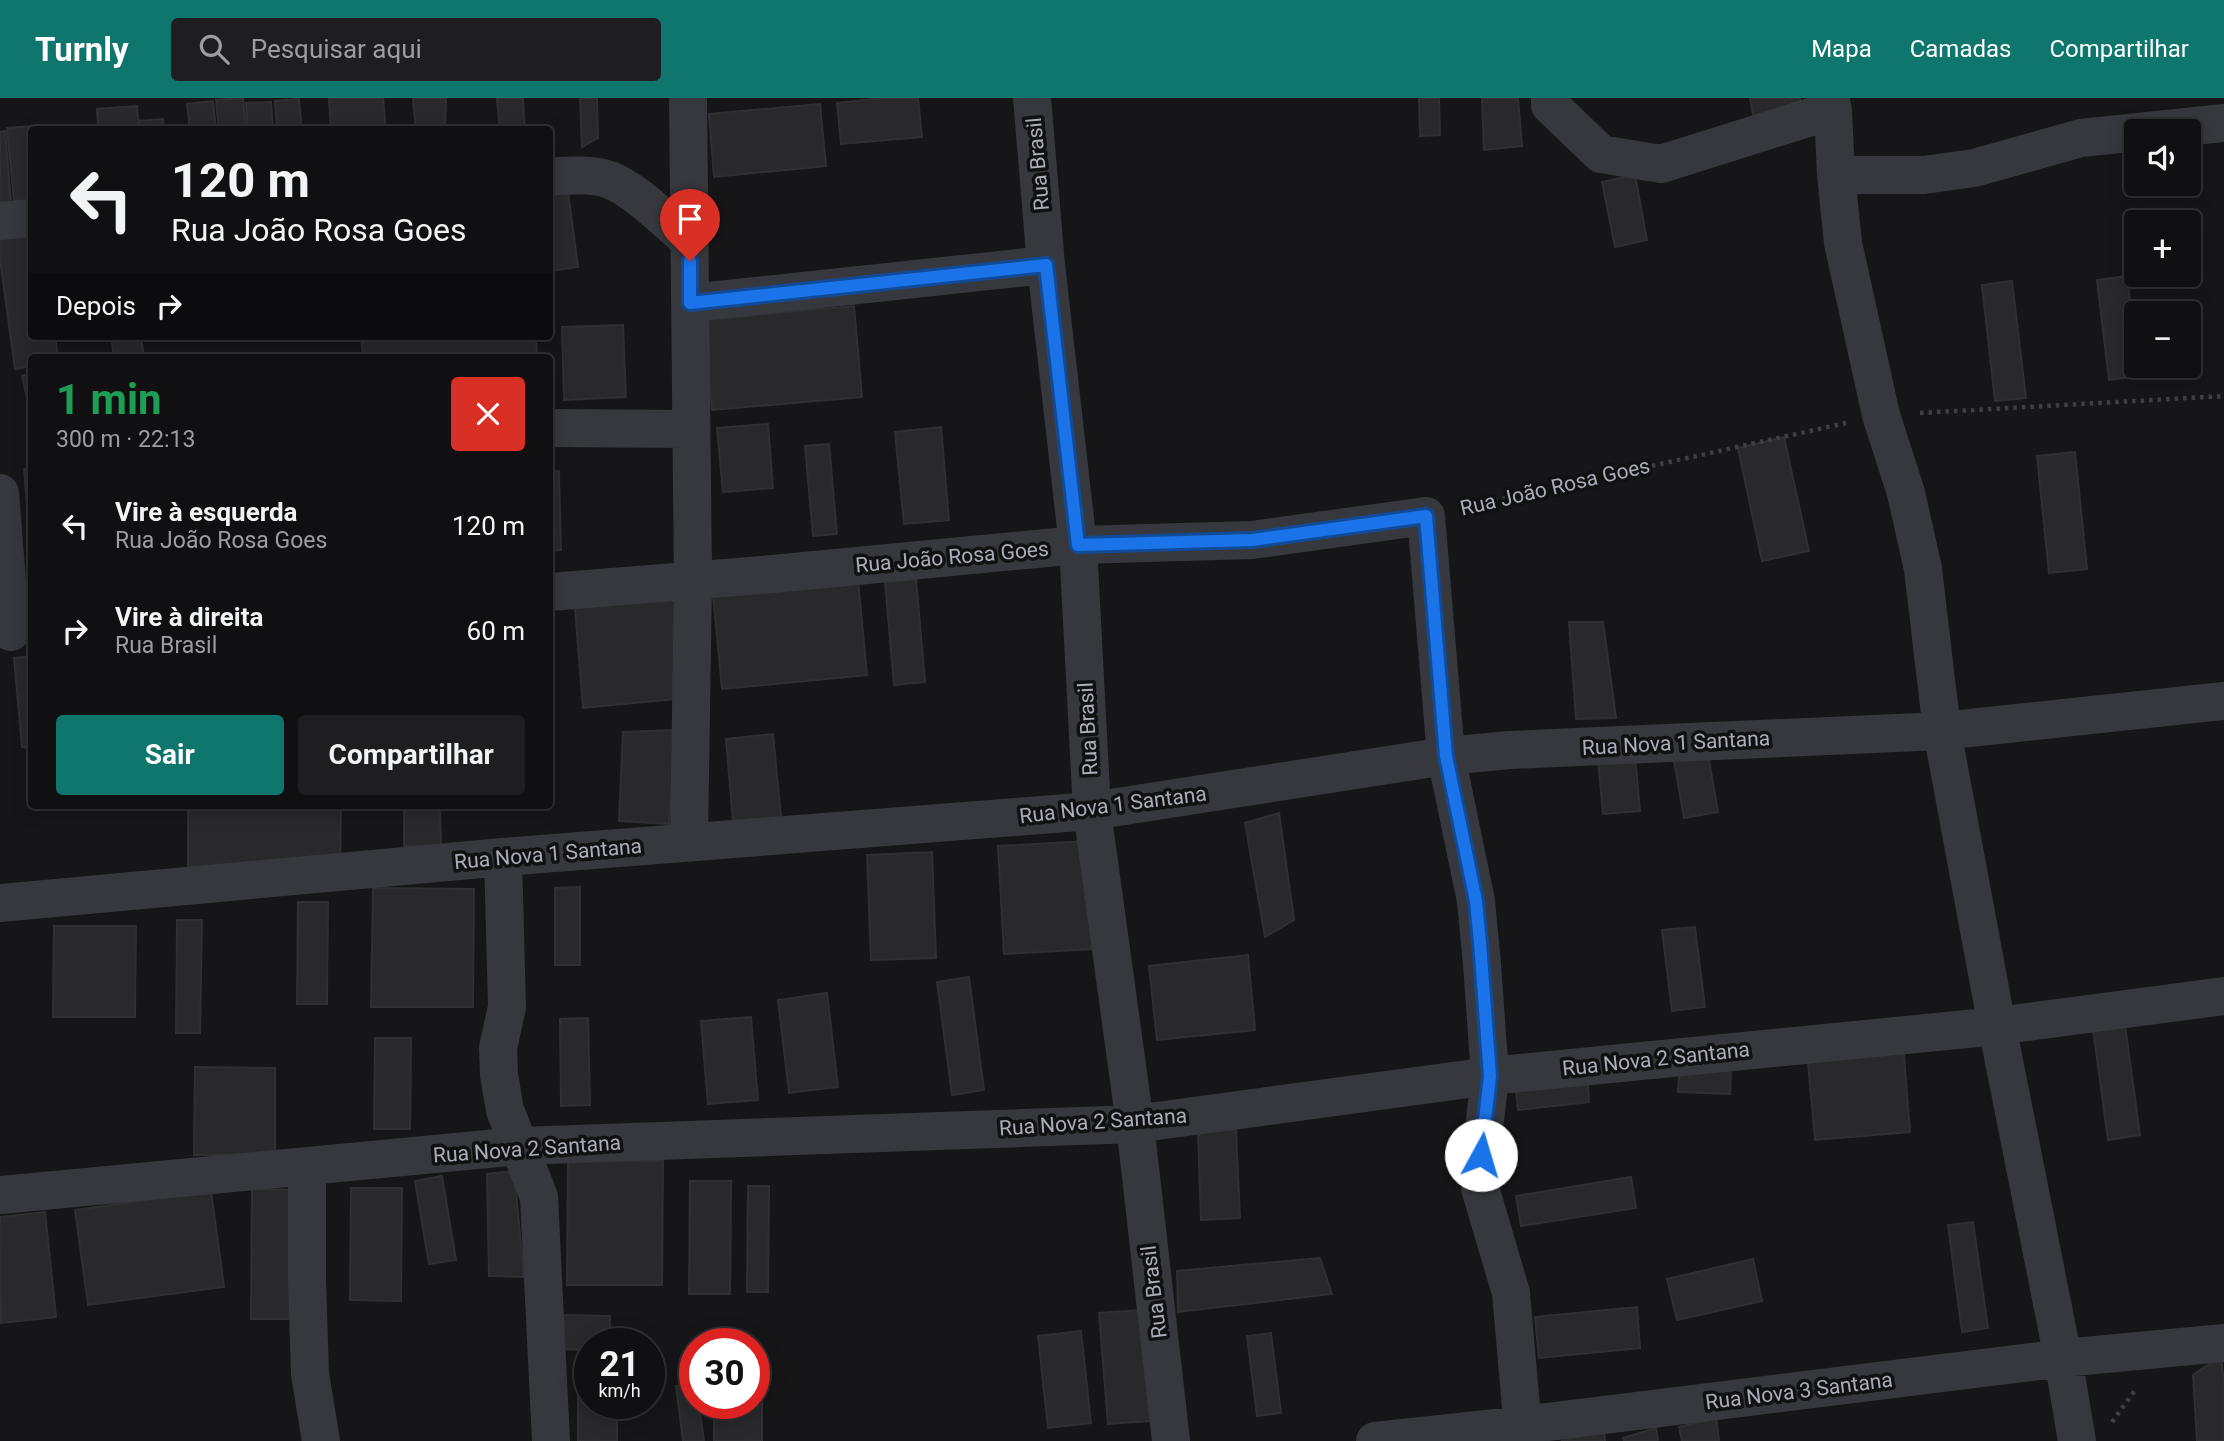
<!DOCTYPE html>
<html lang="pt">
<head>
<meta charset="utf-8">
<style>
	:root { --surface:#101012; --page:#1e1e20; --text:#f1f3f6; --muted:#9c9d9f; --line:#303032; --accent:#0f766e }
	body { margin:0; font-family:Roboto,sans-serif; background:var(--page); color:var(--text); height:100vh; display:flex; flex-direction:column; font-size:26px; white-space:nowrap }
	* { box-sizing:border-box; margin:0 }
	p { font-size:23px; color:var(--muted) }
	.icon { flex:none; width:38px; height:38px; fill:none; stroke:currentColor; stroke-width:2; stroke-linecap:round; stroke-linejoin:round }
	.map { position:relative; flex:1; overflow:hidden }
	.side { position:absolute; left:28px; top:256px; width:525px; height:455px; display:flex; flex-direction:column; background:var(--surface); border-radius:7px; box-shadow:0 4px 18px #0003,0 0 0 2px var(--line) }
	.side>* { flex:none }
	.guide { position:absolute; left:28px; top:28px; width:525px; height:214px; border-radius:7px; box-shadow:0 4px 18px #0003,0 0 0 2px var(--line); background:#101012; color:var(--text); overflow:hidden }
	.fabs { position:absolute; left:2124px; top:21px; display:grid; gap:14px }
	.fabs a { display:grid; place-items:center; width:77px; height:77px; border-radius:7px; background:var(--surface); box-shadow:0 4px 18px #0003,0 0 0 2px var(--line); font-size:35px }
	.speed { position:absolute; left:574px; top:1230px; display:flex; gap:14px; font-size:35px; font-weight:700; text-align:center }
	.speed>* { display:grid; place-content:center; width:91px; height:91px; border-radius:50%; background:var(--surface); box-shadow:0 4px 18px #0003,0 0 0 2px var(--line); line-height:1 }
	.speed small { font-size:18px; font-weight:400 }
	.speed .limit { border:10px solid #d22; background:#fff; color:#111 }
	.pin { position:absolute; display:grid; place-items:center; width:60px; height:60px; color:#fff; margin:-72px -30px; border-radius:50% 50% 50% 0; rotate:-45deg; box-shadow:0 0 7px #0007 }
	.pin .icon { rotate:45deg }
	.me { position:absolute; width:77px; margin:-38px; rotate:6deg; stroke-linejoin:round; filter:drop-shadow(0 0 5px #0008) }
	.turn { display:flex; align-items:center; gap:24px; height:147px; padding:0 28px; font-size:32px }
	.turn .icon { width:91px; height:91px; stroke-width:2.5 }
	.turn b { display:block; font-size:49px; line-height:60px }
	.then { display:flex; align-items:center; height:66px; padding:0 28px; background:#0003; gap:14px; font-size:26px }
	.round { display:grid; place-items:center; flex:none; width:74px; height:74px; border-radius:7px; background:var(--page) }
	.overview { display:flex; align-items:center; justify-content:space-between; height:119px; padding:0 28px }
	h1 { font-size:42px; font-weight:700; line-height:52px; color:#1e9e55 }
	.primary-button { display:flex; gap:14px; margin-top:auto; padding:14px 28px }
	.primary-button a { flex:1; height:80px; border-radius:7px; background:var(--accent); color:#fff; font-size:28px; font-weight:700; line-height:80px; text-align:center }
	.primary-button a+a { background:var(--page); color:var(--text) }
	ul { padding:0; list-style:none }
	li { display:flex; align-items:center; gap:21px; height:105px; padding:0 28px }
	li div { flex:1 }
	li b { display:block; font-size:26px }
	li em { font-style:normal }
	header { display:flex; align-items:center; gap:42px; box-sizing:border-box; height:98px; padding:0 35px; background:var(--accent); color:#fff }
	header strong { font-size:33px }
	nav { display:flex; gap:38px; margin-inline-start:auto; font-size:24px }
	.search { width:490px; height:63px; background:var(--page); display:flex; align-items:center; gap:18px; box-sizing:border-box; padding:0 24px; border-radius:7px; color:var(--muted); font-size:26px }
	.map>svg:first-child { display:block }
	.building { fill:#29292c; stroke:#303034; stroke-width:2 }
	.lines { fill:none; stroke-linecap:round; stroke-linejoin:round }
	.path { stroke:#3d3f44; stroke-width:4.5; stroke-dasharray:3.5 5; stroke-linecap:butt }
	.minor { stroke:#37383d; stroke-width:38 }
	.route-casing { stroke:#114b97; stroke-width:18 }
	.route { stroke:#1a73e8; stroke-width:12 }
	.labels { text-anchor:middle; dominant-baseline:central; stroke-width:7; stroke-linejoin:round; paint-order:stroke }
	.street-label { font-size:21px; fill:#a8adb8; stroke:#111113 }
</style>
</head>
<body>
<header>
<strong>Turnly</strong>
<div class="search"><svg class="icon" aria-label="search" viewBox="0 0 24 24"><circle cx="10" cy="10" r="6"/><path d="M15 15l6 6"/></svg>Pesquisar aqui</div>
<nav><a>Mapa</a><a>Camadas</a><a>Compartilhar</a></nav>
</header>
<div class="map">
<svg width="2224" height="1343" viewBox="0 0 2224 1343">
	<rect width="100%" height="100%" fill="#161618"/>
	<path class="building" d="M243 0 246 32H219L216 2Z
		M329 0H383L386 32H331Z
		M413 0H446L445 32H416Z
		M497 0H523L525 32H500Z
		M580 0H597L598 40 582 49Z
		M883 0H918L922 39 841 46 837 5Z
		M1419 0H1439L1440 37 1420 38Z
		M1482 0H1518L1522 48 1484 52Z
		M1750 0H1800L1802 12 1754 22Z
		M299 1 302 32H277L275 3Z
		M213 3 216 32H190L187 6Z
		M271 4 273 32H248L246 5Z
		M820 6 826 68 714 79 709 16Z
		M137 8 139 32H98L97 11Z
		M163 21 164 32H140L139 23Z
		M33 28 34 32H32V102L14 103 7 30Z
		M5 33 11 105 0 106V34Z
		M1635 77 1647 142 1615 149 1602 84Z
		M568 94 578 169 550 173V96Z
		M32 130V238H55L58 259H32V268L15 271 0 161V135Z
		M2127 178 2139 278 2109 282 2097 182Z
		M2012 183 2026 300 1995 303 1982 187Z
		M854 208 862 299 712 312 704 222Z
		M623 227 626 299 564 302 562 229Z
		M111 238H141L144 259H114Z
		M361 238H536L537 259H363Z
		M32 275V318H31L22 278Z
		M768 326 773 390 723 394 717 330Z
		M941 329 949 422 904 426 895 334Z
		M1784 339 1809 453 1762 463 1738 350Z
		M829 346 837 436 813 438 805 348Z
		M2075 354 2087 471 2049 475 2037 358Z
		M32 370V473L24 371Z
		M559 373 561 452 550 453V374Z
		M916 481 925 584 894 587 885 484Z
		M858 482 867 577 722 591 713 496Z
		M676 500 685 600 583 610 575 510Z
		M1569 524H1603L1616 620 1576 621Z
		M32 558V651L22 649 14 560Z
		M675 632 669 726 619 723 623 634Z
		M773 636 781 719 733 723 726 641Z
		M1706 645 1718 714 1684 720 1672 651Z
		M1635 658 1640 713 1603 716 1598 661Z
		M188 707H341L340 770 188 769Z
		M404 707H440L441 747 404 748Z
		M1279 715 1294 822 1265 839 1245 725Z
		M1088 743 1094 851 1004 856 998 748Z
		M932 754 936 860 871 862 867 757Z
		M580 789V867H555V790Z
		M373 790 474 791 473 909H371Z
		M298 804H328L327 906H297Z
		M177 822H202L200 935H176Z
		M54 828H136L135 919H53Z
		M1695 829 1705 909 1672 913 1662 832Z
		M1248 857 1255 932 1157 942 1149 868Z
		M969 879 984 992 952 997 937 884Z
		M827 895 838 989 789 995 778 902Z
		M751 919 758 1002 708 1006 701 923Z
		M588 920 590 1007 561 1008 560 921Z
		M2125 927 2140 1037 2108 1042 2093 931Z
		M375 940H411L410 1031H374Z
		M1903 945 1910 1034 1815 1042 1807 953Z
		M1680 961 1731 962 1730 996 1678 994Z
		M195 969 275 970V1057H194Z
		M1587 974 1589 1004 1518 1012 1515 982Z
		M1236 1032 1240 1120 1201 1122 1198 1033Z
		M568 1062 663 1063 662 1187H567Z
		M514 1073 524 1179 489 1178 487 1076Z
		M442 1078 456 1162 429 1166 415 1083Z
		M1631 1079 1636 1110 1521 1128 1516 1098Z
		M690 1083H731L730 1196H689Z
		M748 1088H769L768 1194H747Z
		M351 1090H402L401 1203 350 1202Z
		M252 1091 300 1092 299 1221H251Z
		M211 1093 224 1189 88 1207 75 1112Z
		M45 1114 56 1219 1 1225 0 1119Z
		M1973 1124 1988 1230 1962 1234 1948 1127Z
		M1320 1160 1332 1196 1178 1214 1177 1173Z
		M1753 1161 1762 1203 1677 1222 1667 1181Z
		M1637 1209 1640 1250 1539 1260 1535 1219Z
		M1141 1212 1150 1323 1108 1326 1099 1215Z
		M559 1217 610 1218V1246H590V1252L559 1251Z
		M1081 1233 1091 1325 1048 1330 1038 1238Z
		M1271 1235 1281 1315 1257 1318 1247 1238Z
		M2221 1258 2224 1286V1343H2197L2193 1277Z
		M762 1262V1343H714V1306H754V1263Z
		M695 1285V1306H699L704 1343H683L676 1288Z
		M578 1289H590V1306H617V1343H578Z
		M1716 1320 1719 1343H1682L1679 1329Z
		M1656 1330 1658 1343H1624L1623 1340Z
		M1604 1332 1605 1343H1561Z"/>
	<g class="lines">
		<path class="path" d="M1920 315 2224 298
			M1461 410 1846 325
			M2112 1324 2136 1291"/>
		<path class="minor" d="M688 0 693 483 689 744
			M1032 0 1046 167 1078 447 1092 713 1135 1026 1171 1343
			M1550 0V7L1601 56 1661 66 1833 12
			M1830 0 1833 12 1836 77 1843 145 1881 317 1906 395 1923 471 1942 633 1997 928 2063 1260 2077 1343
			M1836 77H1924L1974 70 2081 40 2224 25
			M550 78C569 78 591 75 610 82 636 92 668 125 690 143
			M0 123 32 120
			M690 205 1046 167
			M550 330 691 331
			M0 395 11 534
			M550 494 773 476 1078 447 1252 442 1426 418 1446 658 1476 803 1482 866 1490 978 1481 1057 1480 1090 1511 1195 1524 1343
			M503 759 507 909 498 950 499 977 505 1012 539 1099 551 1343
			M0 805 503 759 1092 713 1446 658 1510 652 1942 633 2224 603
			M307 1069V1182L310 1276 321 1343
			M0 1097 520 1048 1135 1026 1490 978 1997 928 2224 898
			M1375 1343 1524 1327 2063 1260 2224 1245"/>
	</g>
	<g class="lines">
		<defs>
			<path id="route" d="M690 163V205L1046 167 1078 447 1252 442 1426 418 1446 658 1476 803 1480 845 1490 978 1481 1057"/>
		</defs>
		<use href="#route" class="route-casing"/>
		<use href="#route" class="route"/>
	</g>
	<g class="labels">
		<g class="street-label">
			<text transform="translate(1038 66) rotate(-95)">Rua Brasil</text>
			<text transform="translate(1555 389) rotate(-13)">Rua João Rosa Goes</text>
			<text transform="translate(952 459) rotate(-5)">Rua João Rosa Goes</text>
			<text transform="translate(1088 631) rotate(-93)">Rua Brasil</text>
			<text transform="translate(1676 645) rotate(-3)">Rua Nova 1 Santana</text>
			<text transform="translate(1113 707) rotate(-7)">Rua Nova 1 Santana</text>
			<text transform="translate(548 756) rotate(-5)">Rua Nova 1 Santana</text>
			<text transform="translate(1656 961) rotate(-6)">Rua Nova 2 Santana</text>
			<text transform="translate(1093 1024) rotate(-4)">Rua Nova 2 Santana</text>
			<text transform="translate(527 1051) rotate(-4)">Rua Nova 2 Santana</text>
			<text transform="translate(1154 1194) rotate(-97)">Rua Brasil</text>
			<text transform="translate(1799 1293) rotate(-7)">Rua Nova 3 Santana</text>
		</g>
	</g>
</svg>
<div class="fabs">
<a><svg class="icon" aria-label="sound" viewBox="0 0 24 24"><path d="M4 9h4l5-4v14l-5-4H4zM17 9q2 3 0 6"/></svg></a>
<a>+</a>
<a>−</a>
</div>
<div class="speed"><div>21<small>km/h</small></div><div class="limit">30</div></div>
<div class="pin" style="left:690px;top:163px;background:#d93025"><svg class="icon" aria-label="arrive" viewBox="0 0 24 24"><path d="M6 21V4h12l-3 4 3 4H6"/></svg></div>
<svg class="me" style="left:1481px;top:1057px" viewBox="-20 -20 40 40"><circle r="19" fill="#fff"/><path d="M0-13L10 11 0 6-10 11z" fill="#1a73e8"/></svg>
<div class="guide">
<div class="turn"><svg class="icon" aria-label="left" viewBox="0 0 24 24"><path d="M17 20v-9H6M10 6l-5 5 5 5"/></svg><div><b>120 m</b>Rua João Rosa Goes</div></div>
<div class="then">Depois<svg class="icon" aria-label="right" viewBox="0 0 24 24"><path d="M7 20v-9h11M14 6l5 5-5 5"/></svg></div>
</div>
<section class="side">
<div class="overview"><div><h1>1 min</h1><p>300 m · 22:13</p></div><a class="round" style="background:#d93025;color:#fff"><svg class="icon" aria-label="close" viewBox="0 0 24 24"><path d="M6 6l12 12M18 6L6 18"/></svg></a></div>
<ul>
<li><svg class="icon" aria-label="left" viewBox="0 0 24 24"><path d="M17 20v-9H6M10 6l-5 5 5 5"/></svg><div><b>Vire à esquerda</b><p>Rua João Rosa Goes</p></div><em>120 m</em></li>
<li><svg class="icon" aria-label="right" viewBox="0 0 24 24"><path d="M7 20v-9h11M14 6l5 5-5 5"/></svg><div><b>Vire à direita</b><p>Rua Brasil</p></div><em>60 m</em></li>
</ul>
<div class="primary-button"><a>Sair</a><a>Compartilhar</a></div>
</section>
</div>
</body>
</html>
